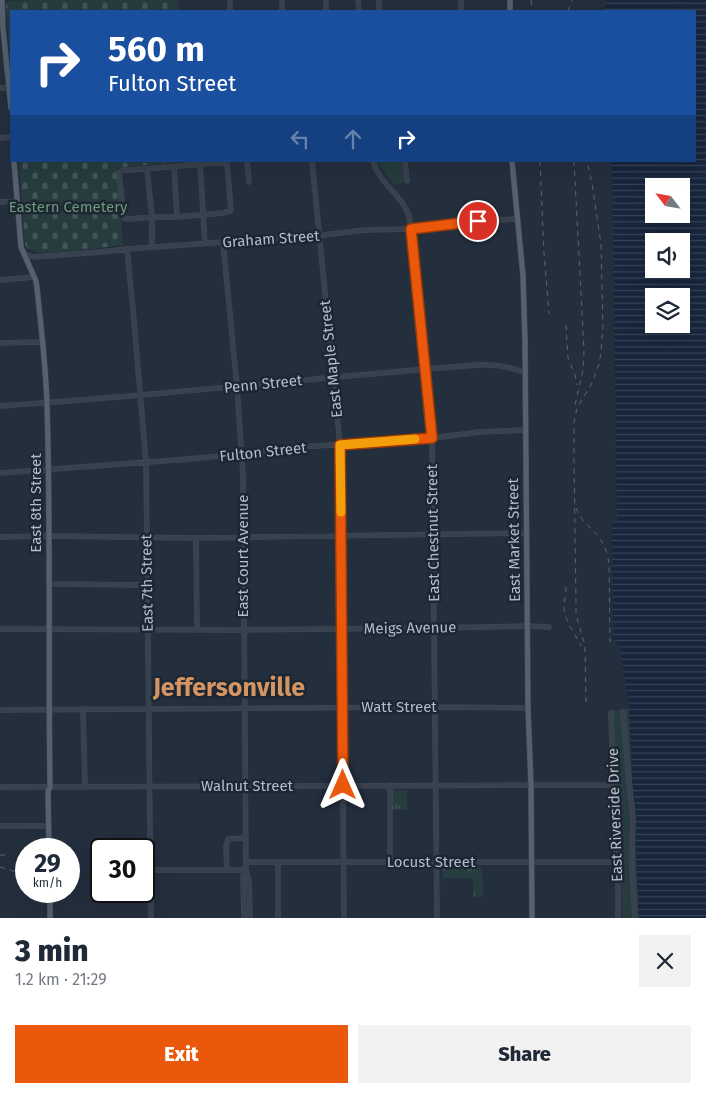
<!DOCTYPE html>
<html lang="en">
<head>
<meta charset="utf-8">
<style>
	:root { --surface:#fff; --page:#f2f2f3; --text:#1f2937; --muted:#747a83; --accent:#ea580c }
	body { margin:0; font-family:"Fira Sans",sans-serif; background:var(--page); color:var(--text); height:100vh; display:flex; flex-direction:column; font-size:19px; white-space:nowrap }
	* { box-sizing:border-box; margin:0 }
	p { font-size:16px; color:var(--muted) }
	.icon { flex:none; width:28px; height:28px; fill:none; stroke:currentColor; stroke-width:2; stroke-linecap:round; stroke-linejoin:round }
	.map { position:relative; height:918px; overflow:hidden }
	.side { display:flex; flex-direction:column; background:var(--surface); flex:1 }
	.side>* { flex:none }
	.guide { position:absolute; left:10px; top:10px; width:686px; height:152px; border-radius:0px; box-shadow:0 5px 20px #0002; background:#1a4fa0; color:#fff; overflow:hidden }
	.needle { width:32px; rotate:301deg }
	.fabs { position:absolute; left:645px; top:178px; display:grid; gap:10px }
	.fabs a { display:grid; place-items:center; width:45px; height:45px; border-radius:0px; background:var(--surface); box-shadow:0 5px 20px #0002; font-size:25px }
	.speed { position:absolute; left:15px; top:838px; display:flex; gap:10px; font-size:25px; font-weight:700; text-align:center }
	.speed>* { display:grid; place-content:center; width:65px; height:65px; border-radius:50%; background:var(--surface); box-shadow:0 5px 20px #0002; line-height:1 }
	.speed small { font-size:12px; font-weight:400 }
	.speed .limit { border:2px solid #111; border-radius:8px; background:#fff; color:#111 }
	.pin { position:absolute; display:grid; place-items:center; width:42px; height:42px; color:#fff; margin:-21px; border:2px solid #fff; border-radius:50%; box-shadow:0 1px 5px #0007 }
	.me { position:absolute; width:55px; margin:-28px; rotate:0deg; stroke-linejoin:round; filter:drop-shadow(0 0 4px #0008) }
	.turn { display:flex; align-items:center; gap:18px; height:105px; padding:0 15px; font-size:22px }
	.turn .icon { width:65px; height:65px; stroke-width:2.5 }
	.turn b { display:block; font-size:35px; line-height:42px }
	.lanes { display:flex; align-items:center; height:48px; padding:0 15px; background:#0003; justify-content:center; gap:25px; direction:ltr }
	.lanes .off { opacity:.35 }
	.round { display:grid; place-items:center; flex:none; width:52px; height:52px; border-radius:0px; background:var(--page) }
	.overview { display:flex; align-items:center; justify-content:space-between; height:85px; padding:0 15px }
	h1 { font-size:30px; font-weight:800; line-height:38px }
	.button { display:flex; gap:10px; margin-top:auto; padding:10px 15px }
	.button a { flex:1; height:58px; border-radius:0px; background:var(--accent); color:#fff; font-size:20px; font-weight:800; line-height:58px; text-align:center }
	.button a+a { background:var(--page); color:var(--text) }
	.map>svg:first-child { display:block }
	.grass { fill:url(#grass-tufts) }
	.cemetery { fill:url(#cemetery-stones) }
	.park { fill:#263c3f }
	.water { fill:url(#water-rules); fill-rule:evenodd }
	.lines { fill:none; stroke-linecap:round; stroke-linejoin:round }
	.minor-casing { stroke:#414a57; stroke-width:5.5 }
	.major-casing { stroke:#414a57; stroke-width:6 }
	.minor { stroke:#38414e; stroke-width:4.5 }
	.major { stroke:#56606e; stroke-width:5 }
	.rail { stroke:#5a6575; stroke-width:1; stroke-dasharray:5 5; stroke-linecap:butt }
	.route-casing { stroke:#983908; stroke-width:12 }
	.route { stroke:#ea580c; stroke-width:9 }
	.slow { stroke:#f59e0b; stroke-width:9 }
	.labels { text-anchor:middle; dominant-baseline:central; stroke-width:5; stroke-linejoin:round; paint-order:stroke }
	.park-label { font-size:15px; fill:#6b9a76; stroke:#1d2633 }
	.street-label { font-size:15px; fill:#b4bcc9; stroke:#1d2633 }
	.town-label { font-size:25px; font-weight:bold; fill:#d59563; stroke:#1d2633 }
</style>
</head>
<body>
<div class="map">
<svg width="706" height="918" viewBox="0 0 706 918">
	<defs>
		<pattern id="grass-tufts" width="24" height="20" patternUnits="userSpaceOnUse" patternTransform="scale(1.25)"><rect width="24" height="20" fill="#263c3f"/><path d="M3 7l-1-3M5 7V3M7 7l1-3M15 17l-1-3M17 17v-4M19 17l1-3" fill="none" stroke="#435659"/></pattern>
		<pattern id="cemetery-stones" width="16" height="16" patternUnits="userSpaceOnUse" patternTransform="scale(1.25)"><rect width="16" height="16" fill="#263c3f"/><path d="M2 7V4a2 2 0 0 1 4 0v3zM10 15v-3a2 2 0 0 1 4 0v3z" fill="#435659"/></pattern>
		<pattern id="water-rules" width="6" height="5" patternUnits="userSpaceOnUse" patternTransform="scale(1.25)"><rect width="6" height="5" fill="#17263c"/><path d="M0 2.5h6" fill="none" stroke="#364457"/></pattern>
	</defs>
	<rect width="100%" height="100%" fill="#242f3e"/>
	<path class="grass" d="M391 790H407V810H392Z
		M482 867 483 897H474V899H473V878H443L442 890 443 868Z"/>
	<path class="cemetery" d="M26 0H178L179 11H11V72L6 5 8 2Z
		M19 161H187L117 168 123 245 74 251 37 253 32 249H28L25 245Z"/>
	<path class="park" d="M378 161H402L404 183 395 185C388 177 382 171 378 161Z
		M629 708 639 918H622L621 865 619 853 618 789 612 711Z"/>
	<path class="water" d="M607 0H706V918H639L629 708 620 648 613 638 612 522 617 521 612 161H695V11H604ZM654 186H681V214H654ZM654 241H681V269H654ZM654 296H681V324H654Z"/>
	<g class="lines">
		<defs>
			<path id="minor" d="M282 0V11
				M326 0V11
				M358 0 359 11
				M379 0V11
				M461 0V11
				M230 11V0
				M0 88H9
				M0 138 11 137
				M247 161 249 182
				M312 161 340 445 344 918
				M373 161C379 184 401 193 409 216L432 438 437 918
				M405 161 407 181
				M213 163H225L227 164 231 209 230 211 223 213 177 217H152L130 219 124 218 119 173 121 171Z
				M200 164 205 243
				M174 167 177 217
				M147 169 152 217V247
				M0 202 17 201
				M223 242 237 387 243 474 246 870 249 881 250 918
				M127 249 133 310 146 462 151 918
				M24 254 33 257 101 252 127 249 324 235 365 230 411 229 464 222 518 219
				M0 280 34 277
				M0 343 42 342
				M0 406C159 396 318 377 477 365 495 364 509 366 525 373
				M0 473 176 460 242 454 287 448 432 438 480 432 525 430
				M0 537 49 536 196 538 526 533
				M196 538 197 630
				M49 584 147 585
				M0 629 236 630 434 628 528 626 549 627
				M83 709 85 786
				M0 710 435 707 528 708
				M623 712 629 782 633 816 632 865 635 918
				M611 713 613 780 616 791V855L618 868V918
				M0 787 614 785
				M0 826H49
				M246 862H617
				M278 862V918
				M390 862V785
				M151 870H246
				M227 870 226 846 228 839 246 838
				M244 918 243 877 245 872"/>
			<path id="major" d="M2 0 3 28 11 108
				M510 0V11
				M14 161 21 247 36 281 37 288C41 327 46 366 47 405 51 532 48 659 50 787L48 792 49 849
				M512 161 523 276 525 341 528 708 531 785 532 918
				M50 891V918"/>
		</defs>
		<use href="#minor" class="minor-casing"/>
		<use href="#major" class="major-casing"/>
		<use href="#minor" class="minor"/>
		<use href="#major" class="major"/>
		<path class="rail" d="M531 0 532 11
			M568 11 572 0
			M540 161 544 253 549 314
			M574 161 584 351 583 370 575 405
			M566 325 568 358 575 375 577 385
			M576 508C580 520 590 527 598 536 605 545 608 554 609 565L610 642
			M566 587C566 594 564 601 564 608 565 622 575 633 581 646
			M586 702 585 650 584 642 576 615V604L574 459V422L577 408 592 383 599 364 601 352 603 326 601 244 592 183 587 161
			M0 855H10
			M0 867 26 875"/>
	</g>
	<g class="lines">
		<defs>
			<path id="route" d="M343 785 340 445 432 438 411 229 478 221"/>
		</defs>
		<use href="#route" class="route-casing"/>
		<use href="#route" class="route"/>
		<path class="slow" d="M341 512 340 445 415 439"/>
	</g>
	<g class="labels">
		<g class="park-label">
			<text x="68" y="207">Eastern Cemetery</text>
		</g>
		<g class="street-label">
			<text transform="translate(271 239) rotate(-4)">Graham Street</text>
			<text transform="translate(331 359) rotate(-96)">East Maple Street</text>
			<text transform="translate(263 384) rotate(-6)">Penn Street</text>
			<text transform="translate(263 452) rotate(-6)">Fulton Street</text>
			<text transform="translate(36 503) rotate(-90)">East 8th Street</text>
			<text transform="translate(433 533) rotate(-91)">East Chestnut Street</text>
			<text transform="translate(514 540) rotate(-91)">East Market Street</text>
			<text transform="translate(243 556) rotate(-90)">East Court Avenue</text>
			<text transform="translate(147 583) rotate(-91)">East 7th Street</text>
			<text transform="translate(410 628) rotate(-1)">Meigs Avenue</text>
			<text x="399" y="707">Watt Street</text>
			<text x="247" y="786">Walnut Street</text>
			<text transform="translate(615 815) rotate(-92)">East Riverside Drive</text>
			<text x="431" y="862">Locust Street</text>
		</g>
		<g class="town-label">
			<text x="229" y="688">Jeffersonville</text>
		</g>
	</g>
</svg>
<div class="fabs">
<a><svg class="needle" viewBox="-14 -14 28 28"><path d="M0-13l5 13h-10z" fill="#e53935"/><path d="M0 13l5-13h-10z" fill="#747a83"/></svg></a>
<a><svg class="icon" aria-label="sound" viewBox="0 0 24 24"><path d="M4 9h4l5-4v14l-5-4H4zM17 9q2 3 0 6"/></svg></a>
<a><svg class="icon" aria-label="layers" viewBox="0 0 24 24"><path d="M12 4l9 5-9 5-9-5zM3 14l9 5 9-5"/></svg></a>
</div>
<div class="speed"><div>29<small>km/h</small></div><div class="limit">30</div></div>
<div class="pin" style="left:478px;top:221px;background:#d93025"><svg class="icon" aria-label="arrive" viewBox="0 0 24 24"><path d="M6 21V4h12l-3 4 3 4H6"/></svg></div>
<svg class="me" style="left:343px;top:785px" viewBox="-20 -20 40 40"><path d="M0-17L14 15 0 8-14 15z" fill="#ea580c" stroke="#fff" stroke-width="4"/></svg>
<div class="guide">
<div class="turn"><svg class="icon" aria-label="right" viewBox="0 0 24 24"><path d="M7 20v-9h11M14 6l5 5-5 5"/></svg><div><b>560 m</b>Fulton Street</div></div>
<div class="lanes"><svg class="icon off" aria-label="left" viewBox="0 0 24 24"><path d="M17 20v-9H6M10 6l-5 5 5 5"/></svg><svg class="icon off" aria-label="ahead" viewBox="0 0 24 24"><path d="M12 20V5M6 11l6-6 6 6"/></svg><svg class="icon" aria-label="right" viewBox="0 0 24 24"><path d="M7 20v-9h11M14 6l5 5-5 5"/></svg></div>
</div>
</div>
<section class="side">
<div class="overview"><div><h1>3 min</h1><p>1.2 km · 21:29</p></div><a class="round"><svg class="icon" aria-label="close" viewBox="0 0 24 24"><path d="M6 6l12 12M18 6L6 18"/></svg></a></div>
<div class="button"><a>Exit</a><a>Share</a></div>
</section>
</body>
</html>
